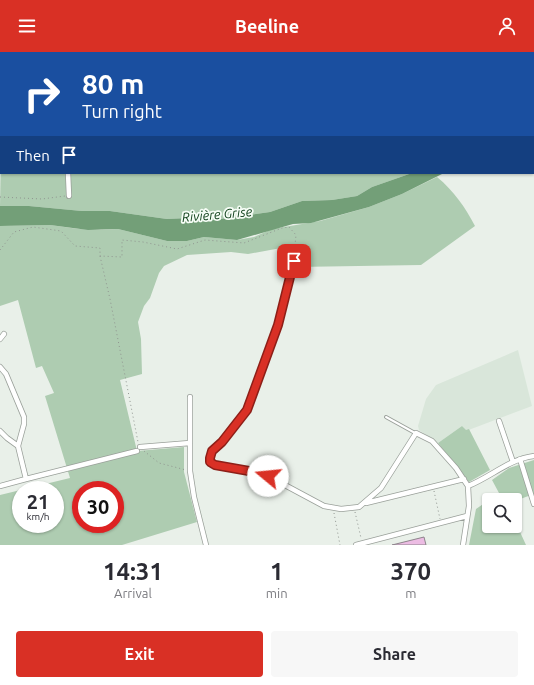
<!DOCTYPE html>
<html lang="en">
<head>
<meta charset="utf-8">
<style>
	:root { --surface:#fff; --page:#f7f7f7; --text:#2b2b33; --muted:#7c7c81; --accent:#d93025 }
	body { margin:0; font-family:Ubuntu,sans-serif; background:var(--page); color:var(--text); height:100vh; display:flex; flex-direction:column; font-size:15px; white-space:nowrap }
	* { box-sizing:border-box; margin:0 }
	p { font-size:13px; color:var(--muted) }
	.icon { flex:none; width:22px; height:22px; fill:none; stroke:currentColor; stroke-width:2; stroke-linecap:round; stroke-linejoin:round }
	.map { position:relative; height:493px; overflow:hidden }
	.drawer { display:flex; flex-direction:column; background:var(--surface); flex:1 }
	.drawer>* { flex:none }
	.hud { position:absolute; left:0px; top:0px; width:534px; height:122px; box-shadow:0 1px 3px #0004; background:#1a4fa0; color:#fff; overflow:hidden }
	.fabs { position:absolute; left:482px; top:441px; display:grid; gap:8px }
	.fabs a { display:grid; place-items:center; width:40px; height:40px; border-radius:4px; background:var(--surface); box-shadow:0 1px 3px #0004; font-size:20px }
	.speed { position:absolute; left:12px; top:429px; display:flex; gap:8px; font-size:20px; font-weight:700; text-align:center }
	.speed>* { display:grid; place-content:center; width:52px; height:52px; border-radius:50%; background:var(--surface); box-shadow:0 1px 3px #0004; line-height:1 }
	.speed small { font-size:10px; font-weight:400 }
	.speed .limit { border:6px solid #d22; background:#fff; color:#111 }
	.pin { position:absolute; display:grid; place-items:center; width:34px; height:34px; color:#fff; margin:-17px; border-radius:8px; box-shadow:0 2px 6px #0006 }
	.me { position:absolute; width:44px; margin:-22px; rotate:287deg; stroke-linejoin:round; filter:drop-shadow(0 0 3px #0008) }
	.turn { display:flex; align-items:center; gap:14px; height:84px; padding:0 16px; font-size:18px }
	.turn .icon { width:52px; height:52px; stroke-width:2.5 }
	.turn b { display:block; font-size:28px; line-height:34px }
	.then { display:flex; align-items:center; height:38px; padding:0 16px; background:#0003; gap:8px; font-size:15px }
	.eta { display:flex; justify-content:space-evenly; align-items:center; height:68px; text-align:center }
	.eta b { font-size:24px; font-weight:700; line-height:28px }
	.cta { display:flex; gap:8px; margin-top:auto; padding:8px 16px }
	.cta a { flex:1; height:46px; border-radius:4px; background:var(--accent); color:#fff; font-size:16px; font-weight:700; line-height:46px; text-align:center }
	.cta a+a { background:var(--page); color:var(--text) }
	header { display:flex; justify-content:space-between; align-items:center; height:52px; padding:0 16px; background:var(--accent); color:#fff; font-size:18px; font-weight:700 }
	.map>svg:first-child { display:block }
	.built { fill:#d9e6da }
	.green { fill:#aeccb1; fill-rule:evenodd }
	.water { fill:#739f78 }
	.building { fill:#ecbce3; stroke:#8c858b }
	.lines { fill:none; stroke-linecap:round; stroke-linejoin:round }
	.service-casing { stroke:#9aa09a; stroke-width:4 }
	.minor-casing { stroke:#9aa09a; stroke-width:6 }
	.path { stroke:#909590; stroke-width:1; stroke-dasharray:1 3; stroke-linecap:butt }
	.service { stroke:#fff; stroke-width:2 }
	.minor { stroke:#fff; stroke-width:4.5 }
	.route-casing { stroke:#8d1f18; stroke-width:10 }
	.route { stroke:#d93025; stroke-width:7 }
	.labels { text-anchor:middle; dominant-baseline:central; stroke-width:3.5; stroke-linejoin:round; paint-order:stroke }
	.water-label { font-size:13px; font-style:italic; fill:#13441e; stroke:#f6fdf6 }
</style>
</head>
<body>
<header><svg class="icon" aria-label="menu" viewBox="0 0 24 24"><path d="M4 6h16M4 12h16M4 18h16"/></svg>Beeline<svg class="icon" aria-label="person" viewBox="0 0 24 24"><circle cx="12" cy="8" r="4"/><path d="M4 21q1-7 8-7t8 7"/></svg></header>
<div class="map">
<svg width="534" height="493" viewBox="0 0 534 493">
	<rect width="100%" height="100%" fill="#e9f0e9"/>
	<path class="built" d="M518 298 532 354 466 379 462 374 438 391 419 378 418 374 426 347 436 333Z"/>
	<path class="green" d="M1 98V121H412L372 135 357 144 332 148 302 149 270 160 213 168H196L188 166 167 167 110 159H82L29 154H0Z
		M437 125C454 139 465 155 475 174L421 213 296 215 298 209 281 196 248 202 231 200 187 203 164 214 159 221 150 246 144 254 138 270 141 287 142 322 120 328 137 399 184 395V420L197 470 122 493H0V443L70 426 45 344 54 341 42 314 36 316 18 248 0 254V174L50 173 79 177 101 178 118 177 167 189H187L204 185 237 188 254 185 272 177 320 169 369 155 402 142ZM21 438H55V472H21ZM81 438H115V472H81Z
		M462 374 466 378 469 377 490 418 469 430 438 391Z
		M534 408V449L531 443 515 449 489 448 499 441 492 428 509 416Z
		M489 448V474H515V469L526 493H469L476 457Z"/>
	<path class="water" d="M412 121H444L402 142 369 155 311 171 293 172 237 188 204 185 187 189H167L118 177 88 178 50 173 0 174V154H29L82 159H110L167 167 188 166 196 168H213L270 160 302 149 332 148 357 144 372 135Z"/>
	<path class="building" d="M424 485 426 493H392Z"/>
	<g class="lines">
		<defs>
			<path id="service" d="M386 365 415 381"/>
			<path id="minor" d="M0 46 1 47
				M68 121 69 144
				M294 209 278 273 247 358 222 390 212 399 210 406V410L215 413 249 419 268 424 324 454 341 457 359 455 381 436 416 381 432 389 456 416 468 434 469 454 463 493
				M0 287 4 282
				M0 315 6 322 24 365V372L18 394 26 427 0 434
				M190 345V419L194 445 206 493
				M499 369 513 410
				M0 379 7 386 18 394
				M140 395 190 391
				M520 407 534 452
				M26 427 137 399
				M468 434C491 425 509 407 534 404
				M366 451 464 427
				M356 493 467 464"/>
		</defs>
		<use href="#service" class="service-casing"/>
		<use href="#minor" class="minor-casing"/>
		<path class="path" d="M0 65H1
			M0 92 1 91
			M0 145 42 147 65 144
			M0 198 14 180 33 175 61 179 75 194 100 196V204L122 205V188L143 190 177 197 205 188 244 191 282 176 289 175 296 183 294 204
			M100 204 110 247 138 390
			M144 399 159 411 186 418
			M434 439 440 467
			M355 460 361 486
			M334 461 340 493"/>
		<use href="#service" class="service"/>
		<use href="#minor" class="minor"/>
	</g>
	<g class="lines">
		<defs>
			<path id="route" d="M268 424 249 419 215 413 210 410V406L212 399 222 390 247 358 278 273 294 209"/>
		</defs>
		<use href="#route" class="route-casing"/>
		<use href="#route" class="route"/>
	</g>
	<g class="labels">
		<g class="water-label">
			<text transform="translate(217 162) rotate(-5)">Rivière Grise</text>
		</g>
	</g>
</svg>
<div class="fabs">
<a><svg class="icon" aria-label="search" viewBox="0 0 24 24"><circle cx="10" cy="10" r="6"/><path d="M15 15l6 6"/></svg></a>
</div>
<div class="speed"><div>21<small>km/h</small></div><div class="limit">30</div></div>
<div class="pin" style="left:294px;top:209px;background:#d93025"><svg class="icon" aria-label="arrive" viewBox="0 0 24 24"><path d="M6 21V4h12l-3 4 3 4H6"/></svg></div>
<svg class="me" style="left:268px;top:424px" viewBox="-20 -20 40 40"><circle r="19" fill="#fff"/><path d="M0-13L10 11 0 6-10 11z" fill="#d93025"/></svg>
<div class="hud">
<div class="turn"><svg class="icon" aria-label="right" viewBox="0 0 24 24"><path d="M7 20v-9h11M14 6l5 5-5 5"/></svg><div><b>80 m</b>Turn right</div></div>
<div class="then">Then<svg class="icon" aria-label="arrive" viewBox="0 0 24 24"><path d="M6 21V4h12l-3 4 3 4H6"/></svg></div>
</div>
</div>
<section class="drawer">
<div class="eta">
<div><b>14:31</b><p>Arrival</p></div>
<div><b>1</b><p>min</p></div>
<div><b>370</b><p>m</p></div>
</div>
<div class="cta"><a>Exit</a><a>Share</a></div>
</section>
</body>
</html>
